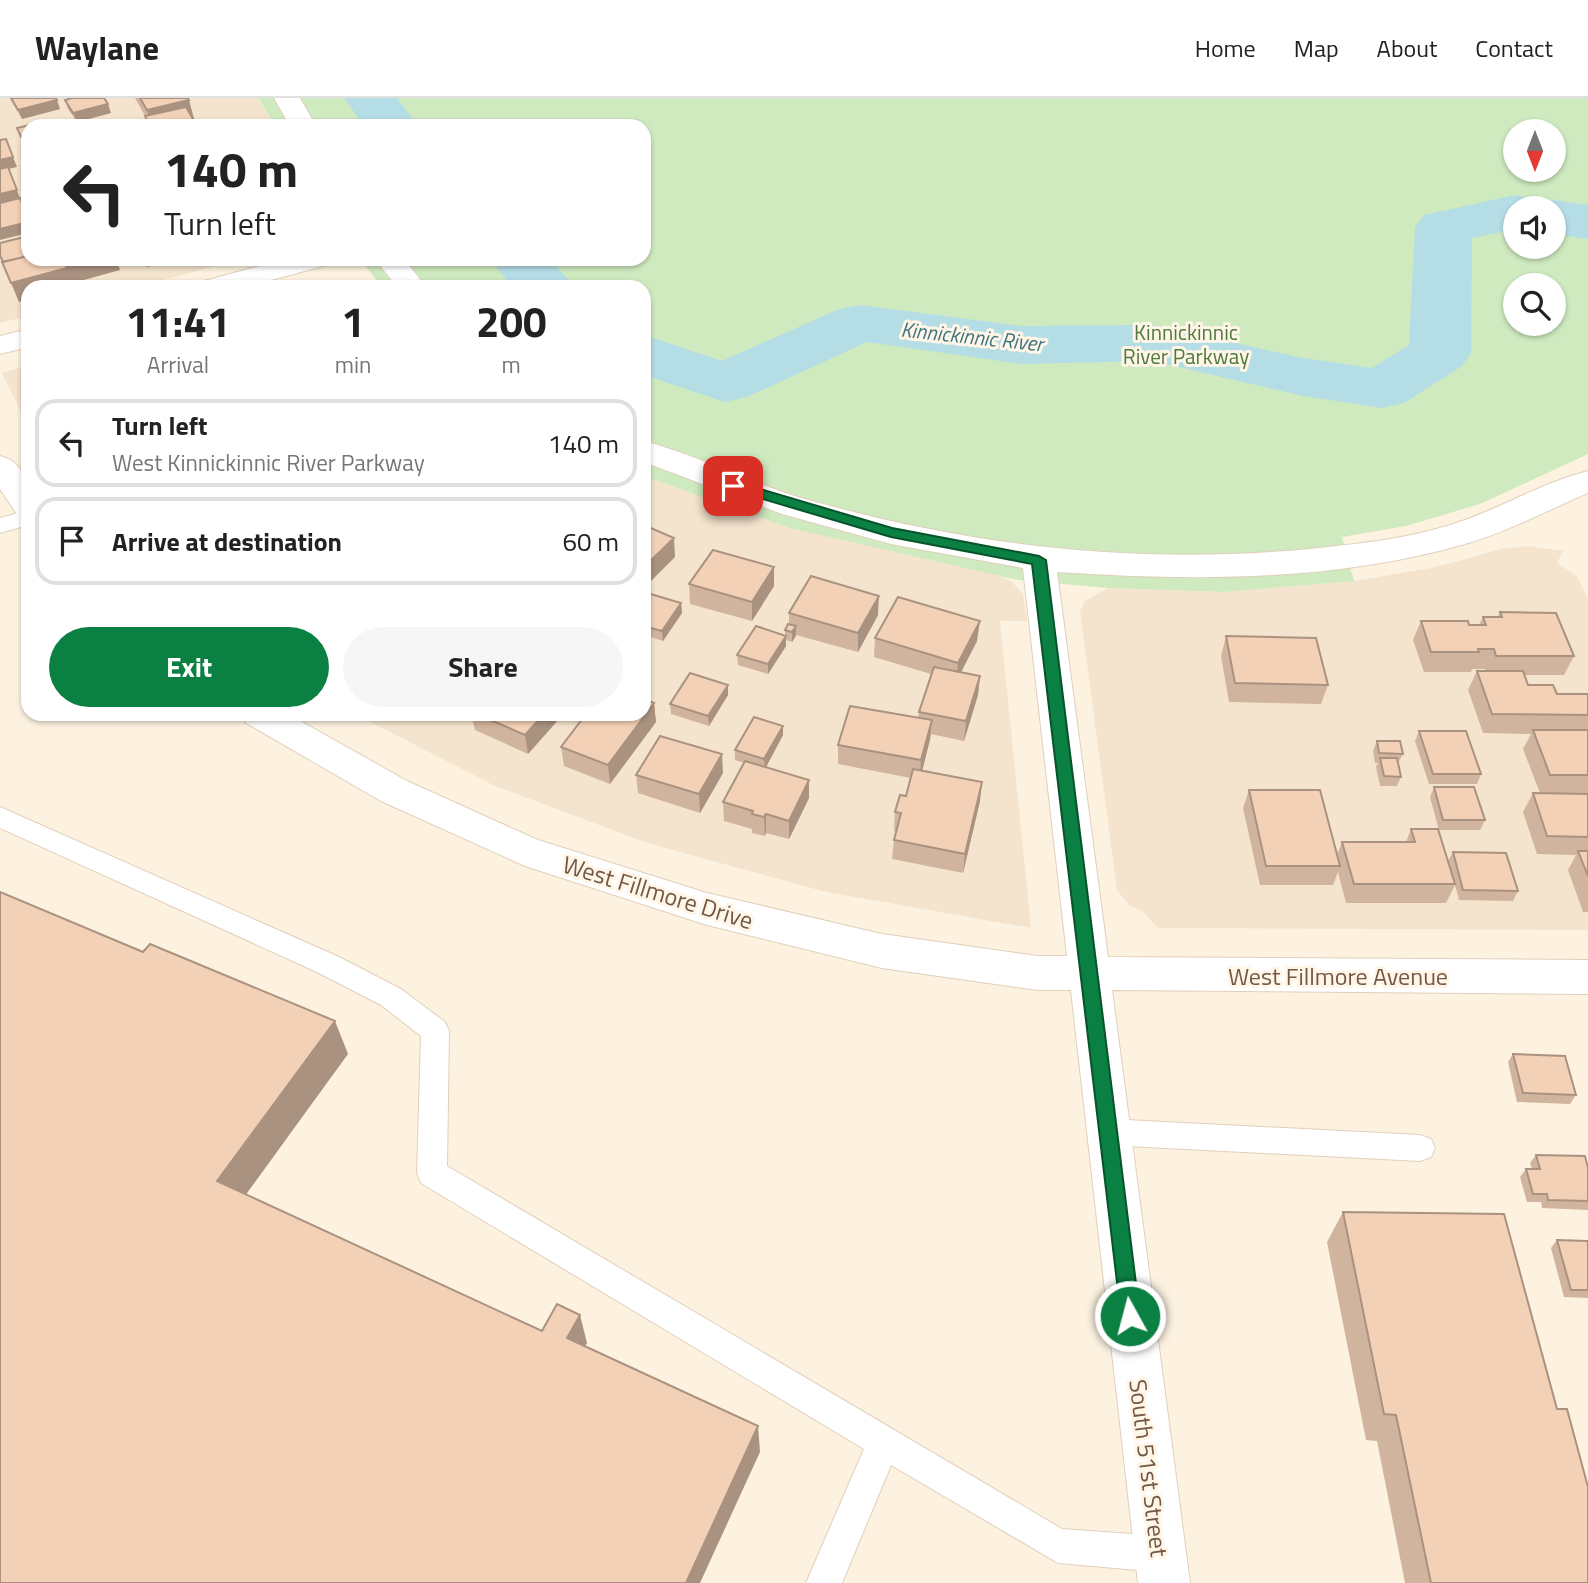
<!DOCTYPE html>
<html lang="en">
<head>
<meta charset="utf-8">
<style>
	:root { --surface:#fff; --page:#f6f6f6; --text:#222; --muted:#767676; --line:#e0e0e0; --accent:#0b8043 }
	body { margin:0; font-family:"Titillium Web",sans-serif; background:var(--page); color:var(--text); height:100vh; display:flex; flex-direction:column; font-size:26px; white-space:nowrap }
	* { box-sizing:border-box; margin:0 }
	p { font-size:23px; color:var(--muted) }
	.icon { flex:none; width:38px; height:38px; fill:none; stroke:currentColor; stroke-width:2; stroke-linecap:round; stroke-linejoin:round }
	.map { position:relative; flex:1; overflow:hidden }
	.sheet { position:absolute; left:21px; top:182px; width:630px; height:441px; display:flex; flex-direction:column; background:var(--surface); border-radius:21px; box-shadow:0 2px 5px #0004 }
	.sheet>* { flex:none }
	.guide { position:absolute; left:21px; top:21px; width:630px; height:147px; border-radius:21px; box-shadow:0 2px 5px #0004; background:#fff; color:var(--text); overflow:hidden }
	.needle { width:46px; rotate:180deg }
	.controls { position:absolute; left:1503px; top:21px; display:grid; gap:14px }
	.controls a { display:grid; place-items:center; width:63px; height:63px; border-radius:50%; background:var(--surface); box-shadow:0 2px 5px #0004; font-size:35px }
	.pin { position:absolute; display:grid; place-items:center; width:60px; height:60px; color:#fff; margin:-30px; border-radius:14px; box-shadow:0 4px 10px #0006 }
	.me { position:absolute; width:77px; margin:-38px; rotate:353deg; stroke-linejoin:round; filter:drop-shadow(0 0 5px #0008) }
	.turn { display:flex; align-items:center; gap:24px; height:147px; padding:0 28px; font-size:32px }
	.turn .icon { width:91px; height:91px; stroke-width:2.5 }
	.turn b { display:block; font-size:49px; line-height:60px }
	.eta { display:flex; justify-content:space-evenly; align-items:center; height:119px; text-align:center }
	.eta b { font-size:42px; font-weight:700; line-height:49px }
	.primary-button { display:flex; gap:14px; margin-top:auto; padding:14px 28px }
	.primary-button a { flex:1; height:80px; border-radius:42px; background:var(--accent); color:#fff; font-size:28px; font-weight:700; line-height:80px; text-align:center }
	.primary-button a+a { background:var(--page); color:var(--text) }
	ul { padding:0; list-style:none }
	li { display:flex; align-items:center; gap:21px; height:88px; margin:0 14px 10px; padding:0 14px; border:4px solid var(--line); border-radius:21px }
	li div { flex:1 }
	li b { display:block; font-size:26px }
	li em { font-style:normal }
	header { display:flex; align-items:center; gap:42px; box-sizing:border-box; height:98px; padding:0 35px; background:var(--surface); border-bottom:2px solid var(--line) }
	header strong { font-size:33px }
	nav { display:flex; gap:38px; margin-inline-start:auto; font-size:24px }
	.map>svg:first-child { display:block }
	.residential { fill:#f4e4ce }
	.green { fill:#cfeabf; fill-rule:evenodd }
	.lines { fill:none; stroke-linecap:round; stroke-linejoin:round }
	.river { fill:#b5dde6; fill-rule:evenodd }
	.service-casing { stroke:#e1cfbc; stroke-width:2 }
	.minor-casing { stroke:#e1cfbc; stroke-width:2 }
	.service { fill:#fff; fill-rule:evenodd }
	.minor { fill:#fff; fill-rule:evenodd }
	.wall { fill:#d1b49d }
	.shaded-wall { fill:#aa9280 }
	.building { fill:#f3d1b7; stroke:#aa9280; stroke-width:2 }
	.route { fill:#0b8043; stroke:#07532c; stroke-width:2 }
	.labels { text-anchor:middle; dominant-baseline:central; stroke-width:6; stroke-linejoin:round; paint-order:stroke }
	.far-park-label { font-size:21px; fill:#4e7a3f; stroke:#fff6e7 }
	.far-water-label { font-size:21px; font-style:italic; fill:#3e7381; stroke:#fff6e7 }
	.street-label { font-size:24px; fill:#745847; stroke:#fff6e7 }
</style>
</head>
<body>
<header>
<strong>Waylane</strong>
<nav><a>Home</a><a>Map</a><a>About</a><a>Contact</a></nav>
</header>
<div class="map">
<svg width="1588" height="1485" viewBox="0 0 1588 1485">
	<rect width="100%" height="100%" fill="#fdf2e0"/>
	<path class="residential" d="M0 0H257L275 28H28V161H242L136 189H28V218L0 225Z
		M28 267V328L2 275Z
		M644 378 789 430 998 477 1012 484 1023 496 1027 523H1000L1031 830 826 794 647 745 493 687 355 616H644Z
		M1528 448 1563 453 1557 465 1577 478 1588 501V832L1158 830 1143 814 1129 807 1117 792 1080 513 1085 503 1108 490 1224 494 1354 483 1436 469 1501 451Z"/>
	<path class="green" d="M258 0H1588V356L1480 406 1406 428 1342 439 1354 483 1224 494 1108 490 1018 482 789 430 644 378V189H382L360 161H644V28H275ZM1516 33H1554V72H1516ZM1516 110H1554V149H1516ZM1516 187H1554V226H1516Z"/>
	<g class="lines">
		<path class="river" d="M344 0H397L418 28H364Z
			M1516 97 1536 102 1539 106 1554 102 1588 107V141L1554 136V110H1516V131L1472 140 1471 255 1462 268 1404 305 1382 310 1303 298 1153 263 1021 266 867 244 747 299 725 304 644 277V237L722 263 837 212 859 207 1021 228 1153 227 1303 260 1372 270 1409 247 1415 129 1424 117Z
			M490 161H551L574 189H512Z"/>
		<defs>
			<path id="service" d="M28 412V427L0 435V420Z
				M0 709 339 859 401 891 445 924 449 933 447 1068 1062 1431 1160 1438 1172 1444 1178 1456 1172 1468 1160 1474 1058 1465 891 1367 842 1485H806L864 1351 421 1085 417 1075 421 938 381 907 319 875 0 730Z
				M1107 1021 1420 1037 1431 1041 1435 1050 1431 1059 1420 1063 1107 1047 1096 1043 1092 1034 1096 1025Z"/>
			<path id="minor" d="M274 0H300L316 28H290Z
				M285 161H331L327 167 246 189H200L204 183Z
				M375 161H404L426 189H397Z
				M28 231V249L0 256V238Z
				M644 343C700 358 752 386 808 402 976 449 1136 467 1310 451 1356 446 1406 441 1450 427 1497 413 1540 385 1588 373V395C1548 412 1507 434 1465 446 1334 484 1192 483 1057 474L1108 859 1588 862V896L1112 892 1190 1485H1138L1071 892H1038L882 870 707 827 525 768 381 703 246 625 241 616H288L407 683 538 742 707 795 882 836 1038 858H1067L1023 470 891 446 782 416 644 364Z
				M0 358C29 365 28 394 28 419L17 416 0 391Z"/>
		</defs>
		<use href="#service" class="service-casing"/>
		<use href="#minor" class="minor-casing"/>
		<use href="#service" class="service"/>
		<use href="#minor" class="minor"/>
	</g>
	<path class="wall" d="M10 0H56L60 11 22 21Z
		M135 0H188L194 21H193L197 28H148L145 18Z
		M65 2 111 15 77 24 68 11Z
		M774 469V488L752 523 690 506 689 486Z
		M644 494 681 505 682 515 663 543 644 537Z
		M1500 514 1574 558 1564 577H1525L1528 587 1557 596H1588V814H1583L1568 772 1576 757 1537 756 1523 714 1533 695H1540L1523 651 1531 636 1483 635 1468 592 1477 573H1486L1485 571H1472L1471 574H1424L1413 542 1421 523 1479 527 1483 519H1498Z
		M789 515 878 517 858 554 796 537 792 544 786 542V548L768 576 738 567 737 557 785 538V532L789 526Z
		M1226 538 1328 587 1321 606 1229 604 1221 558Z
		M875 540 977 543 961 574 980 578 978 597 964 643 931 636 922 673 980 703 963 775 892 761 894 742 896 733H894L895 714 906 698 911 680 838 666V647L918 620 919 614 931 576 874 559Z
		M728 597 709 628 671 616 670 606Z
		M654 605 656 624 610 686 564 668 561 649Z
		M471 616H559V621L528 656 475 632Z
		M1419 633 1481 676 1477 686H1429L1415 643Z
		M783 637 766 669 809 682V700L789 741 766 735 765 738 752 735V731L724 723 723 704 744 665 735 662V652Z
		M1377 643 1403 656 1398 665 1401 679 1397 688H1380L1376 669 1378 665H1375L1373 653Z
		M723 675 700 715 638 695 636 677Z
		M1434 689 1485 722 1480 732H1439L1430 699Z
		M1249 692 1337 757 1342 744H1406L1411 731 1448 763 1453 754 1518 793 1513 803 1459 802 1455 787 1446 805H1346L1338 774 1333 787H1260L1243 710Z
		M1513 956 1576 997 1570 1006 1517 1004 1508 964Z
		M1536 1057 1588 1070V1112L1542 1110 1541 1104H1527L1520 1079 1526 1071H1532L1530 1065Z
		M1343 1114 1588 1485H1405L1377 1343 1366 1342 1327 1144Z
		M1557 1142 1588 1143V1200L1564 1199 1551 1150Z"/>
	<path class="shaded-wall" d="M57 2 60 11 22 21 18 12Z
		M189 2 194 21 164 28H151L147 12Z
		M108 6 111 15 77 24 73 15Z
		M28 38V48L24 49 21 39Z
		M13 59 17 69 0 73V62Z
		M17 92 20 101 0 106V96Z
		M28 124V135L0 142V131Z
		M83 161H116L120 172 73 185 74 189H28V202L19 204 11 185 65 166Z
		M145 161H177L147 169Z
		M674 440 675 459 644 490V469Z
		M774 469V488L752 523V504Z
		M879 498 878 517 858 554V535Z
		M681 505 682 515 663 543 662 533Z
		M980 523 977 543 956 584 958 565Z
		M796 528V538L792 544V534Z
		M786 538V548L768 576V566Z
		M646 560 647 570 644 574V563Z
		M980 578 978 597 964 643 966 623Z
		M728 587V597L709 628 708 618Z
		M654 605 656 624 610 686 608 667Z
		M544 616H559V621L528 656 525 637Z
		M932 622 930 642 920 681 921 662Z
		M783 628V637L765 671 764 661Z
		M722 656 723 675 700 715 699 696Z
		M809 682V700L789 741V723Z
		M982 684 980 703 963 775 965 756Z
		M766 716V735L765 738 764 719Z
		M335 923 348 956 234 1113 217 1083Z
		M580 1217 587 1245 574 1267 567 1240Z
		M758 1328 760 1354 700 1485H686Z"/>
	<path class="building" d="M11 0H56L57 2 18 12Z
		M72 0H104L108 6 73 15 65 2Z
		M140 0H188L189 2 147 12Z
		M186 9 197 28H150L145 18Z
		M48 23 50 28H28V38L21 39 17 30Z
		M6 41 13 59 0 62V42Z
		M8 69 17 92 0 96V71Z
		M20 100 28 118V124L0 131V105Z
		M28 138V158L3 164 0 157V145Z
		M28 158V161H83L65 166 67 170 11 185 2 164Z
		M644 427 674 440 644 469Z
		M713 452 774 469 752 504 689 486Z
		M811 478 879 498 858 535 789 515Z
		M644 494 681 505 662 533 644 528Z
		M898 499 980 523 958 565 875 540Z
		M1500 514 1556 515 1574 558H1496L1494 551H1478L1479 554H1431L1421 523H1468L1469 527H1486L1483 519H1502Z
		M788 526 796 528 792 534 785 532Z
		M756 528 786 538 768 566 737 557Z
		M1226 538 1316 540 1328 587 1235 585Z
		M934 569 980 578 966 623 919 614Z
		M1477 573H1523L1528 587H1553L1557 596H1588V617L1492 616Z
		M690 575 728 587 708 618 670 606Z
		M644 601 654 605 608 667 561 649 586 616H644Z
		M850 608 932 622 921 662 838 647Z
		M477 616H544L525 637Z
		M754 619 783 628 764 661 735 652Z
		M1533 632H1588V677H1550Z
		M1419 633H1466L1481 676H1433Z
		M660 638 722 656 699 696 636 677Z
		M1377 643H1400L1403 656 1379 655Z
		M1380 660H1397L1401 679 1384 678Z
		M745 663 809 682 789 723 766 716 764 719 752 716 753 713 723 704Z
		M913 671 982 684 965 756 894 742 901 715 895 714 900 697 906 698Z
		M1434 689H1474L1485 722H1443Z
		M1249 692H1320L1340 768H1266Z
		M1533 695 1588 696V739L1547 738Z
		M1411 731H1438L1455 786H1354L1342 744H1415Z
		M1578 753H1588V778Z
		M1453 754 1506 755 1518 793 1463 792Z
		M0 794 143 854 150 846 335 923 217 1083 542 1233 557 1206 580 1217 567 1240 758 1328 686 1485H0Z
		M1513 956 1565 958 1576 997 1523 995Z
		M1536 1057 1585 1058 1588 1070V1103L1548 1102 1547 1096H1533L1526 1071H1540Z
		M1343 1114 1504 1116 1557 1311H1567L1588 1389V1485H1431L1396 1317 1384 1316Z
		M1557 1142 1588 1143V1192H1571Z"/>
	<path class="route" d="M733 383 892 430 1039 458 1046 462 1140 1218 1137 1225 1130 1228 1124 1225 1121 1218 1032 466 891 439 729 391V385Z"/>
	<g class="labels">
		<g class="far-park-label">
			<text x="1186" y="234">Kinnickinnic<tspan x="1186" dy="24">River Parkway</tspan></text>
		</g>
		<g class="far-water-label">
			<text transform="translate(972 238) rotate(6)">Kinnickinnic River</text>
		</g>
		<g class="street-label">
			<text transform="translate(658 794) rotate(17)">West Fillmore Drive</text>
			<text x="1338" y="878">West Fillmore Avenue</text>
			<text transform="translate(1149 1370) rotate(83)">South 51st Street</text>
		</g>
	</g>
</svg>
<div class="controls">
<a><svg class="needle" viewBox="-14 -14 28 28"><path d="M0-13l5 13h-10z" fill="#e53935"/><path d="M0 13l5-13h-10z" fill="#767676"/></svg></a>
<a><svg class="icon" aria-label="sound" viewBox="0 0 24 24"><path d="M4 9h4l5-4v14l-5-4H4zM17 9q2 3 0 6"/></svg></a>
<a><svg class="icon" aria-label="search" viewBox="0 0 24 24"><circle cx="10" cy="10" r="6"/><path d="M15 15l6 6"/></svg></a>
</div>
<div class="pin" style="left:733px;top:388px;background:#d93025"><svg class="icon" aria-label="arrive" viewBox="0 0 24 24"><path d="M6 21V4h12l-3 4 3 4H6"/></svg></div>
<svg class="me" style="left:1130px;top:1218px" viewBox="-20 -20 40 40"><circle r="17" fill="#0b8043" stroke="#fff" stroke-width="3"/><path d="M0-11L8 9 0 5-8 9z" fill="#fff"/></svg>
<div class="guide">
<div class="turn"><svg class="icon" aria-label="left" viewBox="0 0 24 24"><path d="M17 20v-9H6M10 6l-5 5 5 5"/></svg><div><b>140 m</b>Turn left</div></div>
</div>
<section class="sheet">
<div class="eta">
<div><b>11:41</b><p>Arrival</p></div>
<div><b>1</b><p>min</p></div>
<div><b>200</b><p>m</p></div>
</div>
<ul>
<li><svg class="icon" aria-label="left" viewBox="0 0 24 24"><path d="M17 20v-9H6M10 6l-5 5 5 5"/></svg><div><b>Turn left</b><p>West Kinnickinnic River Parkway</p></div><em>140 m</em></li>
<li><svg class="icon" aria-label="arrive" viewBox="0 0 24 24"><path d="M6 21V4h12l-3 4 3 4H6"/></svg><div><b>Arrive at destination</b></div><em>60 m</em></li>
</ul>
<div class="primary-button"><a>Exit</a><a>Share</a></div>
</section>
</div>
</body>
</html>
